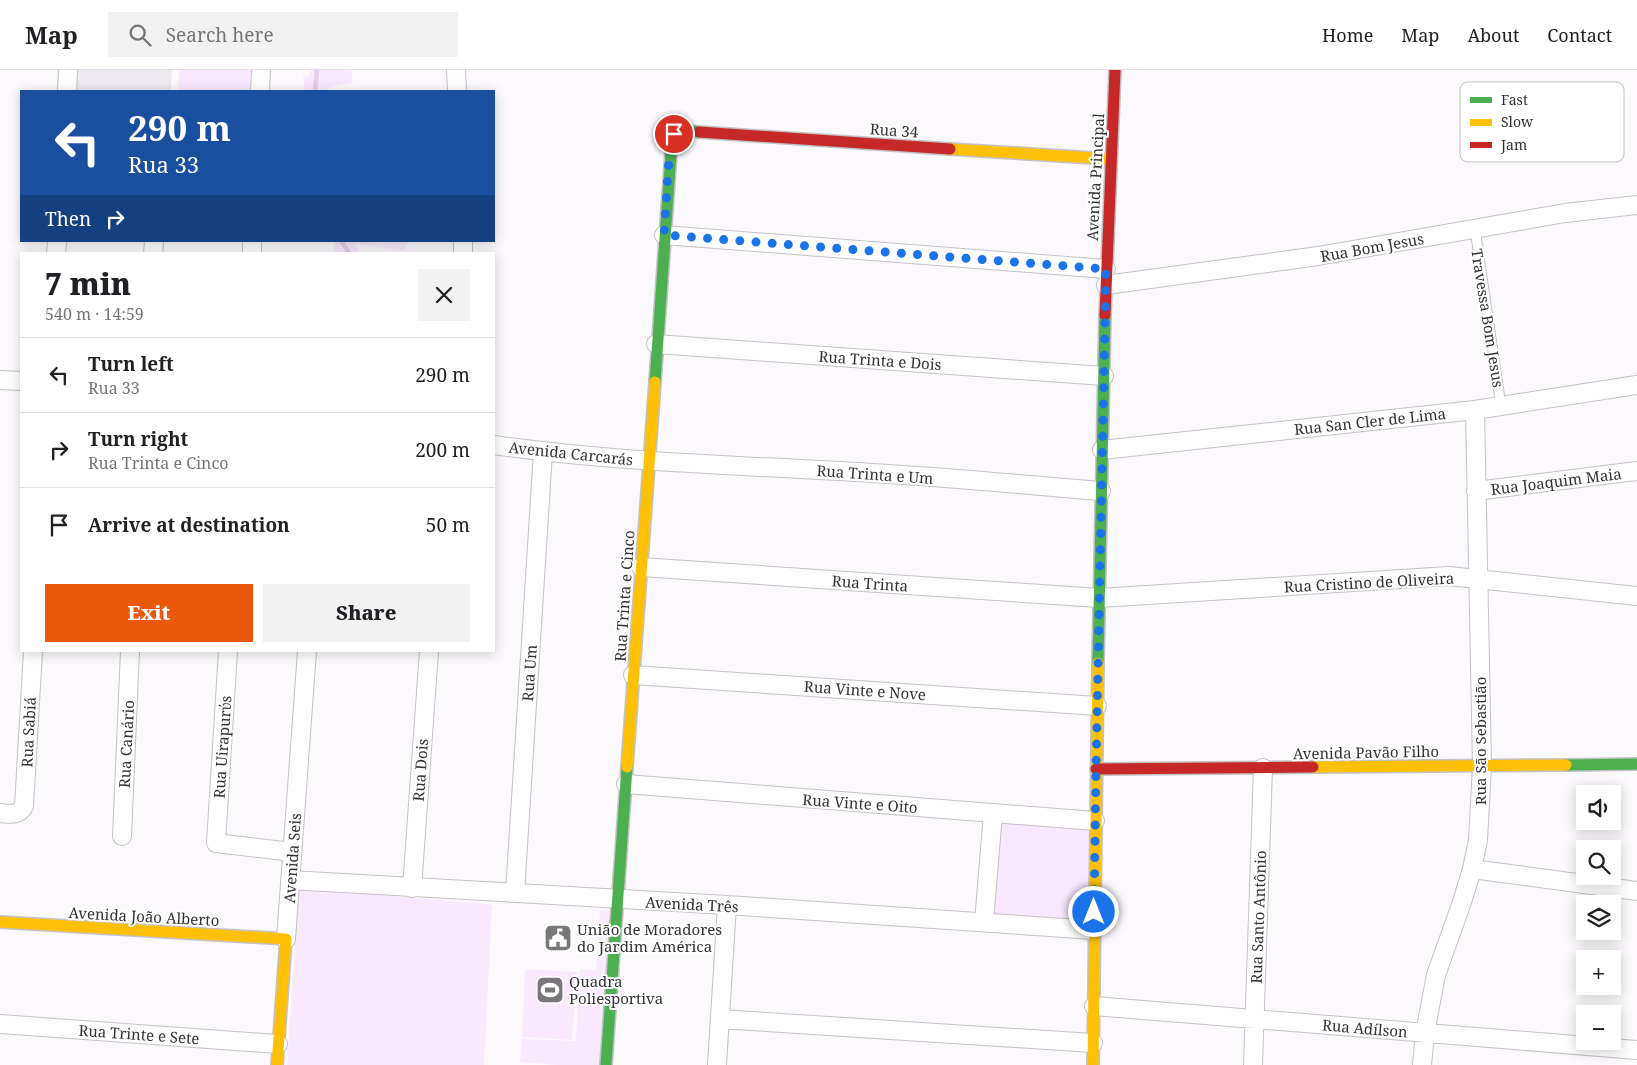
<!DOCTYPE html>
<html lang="en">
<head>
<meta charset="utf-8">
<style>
	:root { --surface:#fff; --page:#f2f2f2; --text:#202124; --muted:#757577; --line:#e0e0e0; --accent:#ea580c }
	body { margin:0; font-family:"Noto Serif",serif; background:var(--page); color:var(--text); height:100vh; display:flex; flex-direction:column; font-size:19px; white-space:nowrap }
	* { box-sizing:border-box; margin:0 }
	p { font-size:16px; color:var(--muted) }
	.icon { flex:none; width:28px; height:28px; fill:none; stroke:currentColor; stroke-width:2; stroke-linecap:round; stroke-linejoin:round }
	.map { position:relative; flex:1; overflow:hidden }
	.details { position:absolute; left:20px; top:182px; width:475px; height:400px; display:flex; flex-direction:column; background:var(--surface); border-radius:0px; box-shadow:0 2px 12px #0003 }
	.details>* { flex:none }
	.guide { position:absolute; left:20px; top:20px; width:475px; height:152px; border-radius:0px; box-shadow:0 2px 12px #0003; background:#1a4fa0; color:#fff; overflow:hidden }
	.tools { position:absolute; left:1576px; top:715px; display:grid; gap:10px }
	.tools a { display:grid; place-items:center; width:45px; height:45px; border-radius:0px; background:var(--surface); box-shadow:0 2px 12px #0003; font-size:25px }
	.pin { position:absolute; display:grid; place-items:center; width:42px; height:42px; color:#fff; margin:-21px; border:2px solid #fff; border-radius:50%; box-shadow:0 1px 5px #0007 }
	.me { position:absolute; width:55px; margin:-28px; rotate:0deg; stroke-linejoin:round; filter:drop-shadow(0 0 4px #0008) }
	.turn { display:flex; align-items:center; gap:18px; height:105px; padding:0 25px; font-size:22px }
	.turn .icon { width:65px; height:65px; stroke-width:2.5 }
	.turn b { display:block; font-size:35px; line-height:42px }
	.then { display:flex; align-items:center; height:48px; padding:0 25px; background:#0003; gap:10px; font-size:19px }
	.round { display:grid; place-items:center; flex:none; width:52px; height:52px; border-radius:0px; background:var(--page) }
	.head { display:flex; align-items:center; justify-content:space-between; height:85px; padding:0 25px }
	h1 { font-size:30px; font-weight:800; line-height:38px }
	.primary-button { display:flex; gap:10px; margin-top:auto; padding:10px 25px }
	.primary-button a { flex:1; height:58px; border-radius:0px; background:var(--accent); color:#fff; font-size:20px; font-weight:800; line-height:58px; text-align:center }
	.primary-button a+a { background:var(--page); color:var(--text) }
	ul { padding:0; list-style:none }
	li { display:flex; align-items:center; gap:15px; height:75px; padding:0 25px; border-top:1px solid var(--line) }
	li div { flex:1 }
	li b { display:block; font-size:19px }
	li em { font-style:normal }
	header { display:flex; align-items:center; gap:30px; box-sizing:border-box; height:70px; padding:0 25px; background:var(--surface); border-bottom:1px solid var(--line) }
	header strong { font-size:24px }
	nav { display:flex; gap:28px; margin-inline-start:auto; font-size:18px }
	.search { width:350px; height:45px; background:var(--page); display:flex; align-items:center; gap:12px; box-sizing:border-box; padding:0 18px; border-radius:0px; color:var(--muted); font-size:19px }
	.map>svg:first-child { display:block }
	.built { fill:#eee8f0 }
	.green { fill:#f9e9fe }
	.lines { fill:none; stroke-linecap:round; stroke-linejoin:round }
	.stream { stroke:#e4cfeb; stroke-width:4.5 }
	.lane-casing { stroke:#c3c1c4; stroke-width:11 }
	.street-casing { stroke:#c3c1c4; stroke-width:20 }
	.fast-casing { stroke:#c3c1c4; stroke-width:14 }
	.slow-casing { stroke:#c3c1c4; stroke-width:14 }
	.jam-casing { stroke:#c3c1c4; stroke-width:14 }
	.lane { stroke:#fffeff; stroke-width:9 }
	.street { stroke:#fffeff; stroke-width:18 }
	.fast { stroke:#4caf50; stroke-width:11 }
	.slow { stroke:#ffc107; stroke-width:11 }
	.jam { stroke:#c62828; stroke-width:11 }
	.route { stroke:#1a73e8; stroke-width:9; stroke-dasharray:0 16.2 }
	.labels { text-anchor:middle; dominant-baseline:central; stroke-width:4; stroke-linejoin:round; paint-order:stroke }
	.street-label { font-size:15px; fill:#333134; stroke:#fff }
	.poi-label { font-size:15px; fill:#333134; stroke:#fff; text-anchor:start }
	.key { fill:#fff; stroke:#c2c1c2; stroke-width:1 }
	.key-label { font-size:14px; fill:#333134 }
</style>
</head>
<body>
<header>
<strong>Map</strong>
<div class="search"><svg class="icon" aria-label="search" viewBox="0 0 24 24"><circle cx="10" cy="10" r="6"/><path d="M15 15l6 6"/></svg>Search here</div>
<nav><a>Home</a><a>Map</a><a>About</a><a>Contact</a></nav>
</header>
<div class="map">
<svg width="1637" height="995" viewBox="0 0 1637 995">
	<rect width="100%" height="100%" fill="#fcf9fd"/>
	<path class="built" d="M77 0H172L171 21H75Z"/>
	<path class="green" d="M179 0H256L254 21H178Z
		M311 0H351L353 12 327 18V21H305L303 7 310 5Z
		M334 171H409V172L403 181 356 174 359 184H331L334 183Z
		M995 746 1094 752 1093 859 986 851Z
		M299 817 492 835 484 995H287Z
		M600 841H609L601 995H558L520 992 522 969 576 971 580 899 596 900Z
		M525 899 577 902 572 970 522 967Z"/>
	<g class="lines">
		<path class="stream" d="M315 21 317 0
			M341 171 350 184"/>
		<defs>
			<path id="lane" d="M1475 159 1501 336"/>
			<path id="street" d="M456 0 457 21
				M67 21 68 0
				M260 21 261 0
				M664 165 1106 199
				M463 171V184
				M56 184 57 171
				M153 184 154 171
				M252 184V171
				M1106 215 1318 186 1565 143 1637 135
				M656 274 1104 306
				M0 310 21 311
				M494 375C619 393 745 395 871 403 948 407 1025 415 1101 421
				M1102 380 1475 340 1637 315
				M1476 421 1637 401
				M641 497 1099 528 1449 506 1637 526
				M228 581 216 773 292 782
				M633 605 1097 636
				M626 714 1095 751
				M0 743C9 744 19 746 24 736L33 581
				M122 766 130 581
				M1472 799 1637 821
				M290 810 727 835 1094 860
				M412 818 429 581
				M515 823 543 382
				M984 852 993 743
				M286 869 307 581
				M1094 936 1637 980
				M720 949 1093 973
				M0 954 278 974
				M717 995 727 835
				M1253 995 1263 698
				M1422 995 1425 963 1436 905 1462 832 1472 799 1478 770 1482 696 1475 340"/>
			<path id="fast" d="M655 312 672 68C680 58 687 61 699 62
				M1098 593 1105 245
				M1566 695 1637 694
				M606 995 627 697"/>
			<path id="slow" d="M950 79 1110 89
				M627 697 655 312
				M1313 697 1566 695
				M0 852 286 869 277 995
				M1093 995 1098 593"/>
			<path id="jam" d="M699 62 950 79
				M1105 245 1115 0
				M1096 699 1313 697"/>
		</defs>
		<use href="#lane" class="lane-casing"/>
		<use href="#street" class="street-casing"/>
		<use href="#fast" class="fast-casing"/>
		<use href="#slow" class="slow-casing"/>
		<use href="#jam" class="jam-casing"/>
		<use href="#lane" class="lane"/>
		<use href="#street" class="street"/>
		<use href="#fast" class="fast"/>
		<use href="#slow" class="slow"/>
		<use href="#jam" class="jam"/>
	</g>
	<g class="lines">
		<path class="route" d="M674 64 670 72 664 165 1106 199 1096 699 1094 842"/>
	</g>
	<defs>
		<symbol id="civic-square" viewBox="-11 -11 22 22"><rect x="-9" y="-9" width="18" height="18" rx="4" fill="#79777a" stroke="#fff"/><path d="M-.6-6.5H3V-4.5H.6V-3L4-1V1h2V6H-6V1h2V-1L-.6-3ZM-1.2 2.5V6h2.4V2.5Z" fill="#fff"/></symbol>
		<symbol id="stadium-square" viewBox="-11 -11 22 22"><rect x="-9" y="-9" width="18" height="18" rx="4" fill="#79777a" stroke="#fff"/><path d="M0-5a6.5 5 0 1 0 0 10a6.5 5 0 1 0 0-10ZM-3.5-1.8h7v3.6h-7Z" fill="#fff"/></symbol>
	</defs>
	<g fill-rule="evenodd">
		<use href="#civic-square" x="542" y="852" width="32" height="32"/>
		<use href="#stadium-square" x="534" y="904" width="32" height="32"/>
	</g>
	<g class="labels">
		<g class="street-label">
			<text transform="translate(894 60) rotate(4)">Rua 34</text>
			<text transform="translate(1095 107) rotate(-87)">Avenida Principal</text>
			<text transform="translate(1372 177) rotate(-10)">Rua Bom Jesus</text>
			<text transform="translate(1488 248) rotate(81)">Travessa Bom Jesus</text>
			<text transform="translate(880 290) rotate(4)">Rua Trinta e Dois</text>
			<text transform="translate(1370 351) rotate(-6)">Rua San Cler de Lima</text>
			<text transform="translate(571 383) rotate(6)">Avenida Carcarás</text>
			<text transform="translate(875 404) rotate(4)">Rua Trinta e Um</text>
			<text transform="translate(1556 411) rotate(-7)">Rua Joaquim Maia</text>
			<text transform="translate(1369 512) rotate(-3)">Rua Cristino de Oliveira</text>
			<text transform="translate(870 513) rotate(4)">Rua Trinta</text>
			<text transform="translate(624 526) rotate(-86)">Rua Trinta e Cinco</text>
			<text transform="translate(529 603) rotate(-86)">Rua Um</text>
			<text transform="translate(865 620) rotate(4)">Rua Vinte e Nove</text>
			<text transform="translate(28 662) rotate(-87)">Rua Sabiá</text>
			<text transform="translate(1480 671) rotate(-90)">Rua São Sebastião</text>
			<text transform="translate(126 674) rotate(-87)">Rua Canário</text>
			<text transform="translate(222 677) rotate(-86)">Rua Uirapurύs</text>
			<text transform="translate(1366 682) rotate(-1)">Avenida Pavão Filho</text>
			<text transform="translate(420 700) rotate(-86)">Rua Dois</text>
			<text transform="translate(860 733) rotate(4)">Rua Vinte e Oito</text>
			<text transform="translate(292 788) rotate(-86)">Avenida Seis</text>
			<text transform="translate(692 834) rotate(3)">Avenida Três</text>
			<text transform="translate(144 846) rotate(3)">Avenida João Alberto</text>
			<text transform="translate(1258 847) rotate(-88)">Rua Santo Antônio</text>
			<text transform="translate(1365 958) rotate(5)">Rua Adílson</text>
			<text transform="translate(139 964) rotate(4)">Rua Trinte e Sete</text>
		</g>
		<g class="poi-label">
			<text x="577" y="859">União de Moradores<tspan x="577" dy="17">do Jardim América</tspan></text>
			<text x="569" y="911">Quadra<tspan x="569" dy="17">Poliesportiva</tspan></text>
		</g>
	</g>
	<rect x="1460" y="12" width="164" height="80" rx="8" class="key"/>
	<rect x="1470" y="27" width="22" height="6" fill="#4caf50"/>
	<rect x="1470" y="49" width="22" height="7" fill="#ffc107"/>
	<rect x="1470" y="72" width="22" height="6" fill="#c62828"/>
	<g class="key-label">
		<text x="1501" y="35">Fast</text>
		<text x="1501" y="57">Slow</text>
		<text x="1501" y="80">Jam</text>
	</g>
</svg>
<div class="tools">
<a><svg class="icon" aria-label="sound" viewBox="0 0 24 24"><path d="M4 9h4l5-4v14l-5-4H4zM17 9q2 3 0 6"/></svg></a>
<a><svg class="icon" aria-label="search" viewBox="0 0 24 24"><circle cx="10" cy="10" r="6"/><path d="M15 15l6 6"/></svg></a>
<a><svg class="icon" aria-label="layers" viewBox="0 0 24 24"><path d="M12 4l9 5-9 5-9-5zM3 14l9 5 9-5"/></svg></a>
<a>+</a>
<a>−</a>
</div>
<div class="pin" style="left:674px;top:64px;background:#d93025"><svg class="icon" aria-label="arrive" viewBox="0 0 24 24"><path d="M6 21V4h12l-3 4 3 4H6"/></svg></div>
<svg class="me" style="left:1094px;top:842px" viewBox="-20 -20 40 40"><circle r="17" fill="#1a73e8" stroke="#fff" stroke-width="3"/><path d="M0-11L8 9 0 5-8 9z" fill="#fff"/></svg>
<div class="guide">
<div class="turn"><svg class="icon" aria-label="left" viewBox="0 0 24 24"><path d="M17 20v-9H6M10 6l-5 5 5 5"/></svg><div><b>290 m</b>Rua 33</div></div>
<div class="then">Then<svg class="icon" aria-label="right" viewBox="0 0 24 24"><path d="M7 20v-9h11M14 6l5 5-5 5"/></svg></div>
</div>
<section class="details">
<div class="head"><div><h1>7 min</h1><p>540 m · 14:59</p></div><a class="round"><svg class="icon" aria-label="close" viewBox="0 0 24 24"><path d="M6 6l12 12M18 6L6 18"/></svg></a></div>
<ul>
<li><svg class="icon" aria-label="left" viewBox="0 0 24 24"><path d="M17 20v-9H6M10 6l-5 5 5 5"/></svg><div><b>Turn left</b><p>Rua 33</p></div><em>290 m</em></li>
<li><svg class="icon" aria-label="right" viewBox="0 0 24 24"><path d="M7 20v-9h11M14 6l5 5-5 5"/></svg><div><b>Turn right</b><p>Rua Trinta e Cinco</p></div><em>200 m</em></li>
<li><svg class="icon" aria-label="arrive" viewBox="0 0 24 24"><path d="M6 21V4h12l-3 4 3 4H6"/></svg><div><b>Arrive at destination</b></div><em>50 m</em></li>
</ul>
<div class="primary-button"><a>Exit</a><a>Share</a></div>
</section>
</div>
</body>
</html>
